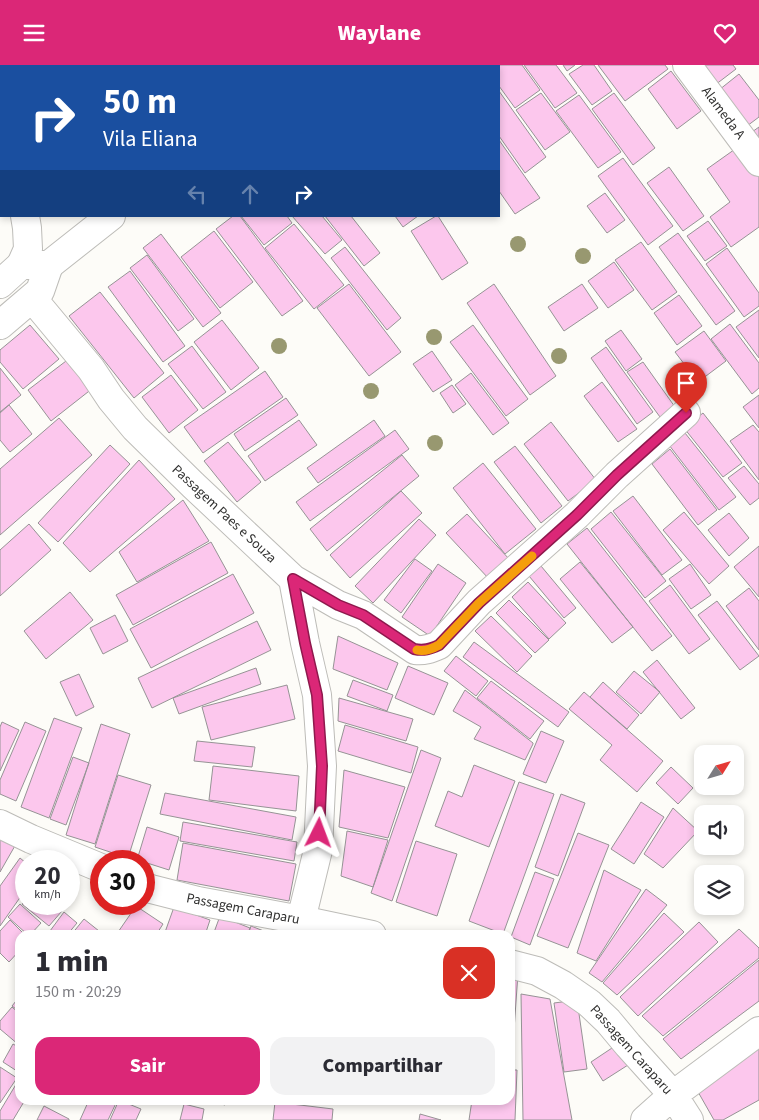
<!DOCTYPE html>
<html lang="pt">
<head>
<meta charset="utf-8">
<style>
	:root { --surface:#fff; --page:#f2f2f3; --text:#2b2b33; --muted:#7c7c81; --accent:#db2777 }
	body { margin:0; font-family:"Source Sans 3",sans-serif; background:var(--page); color:var(--text); height:100vh; display:flex; flex-direction:column; font-size:19px; white-space:nowrap }
	* { box-sizing:border-box; margin:0 }
	p { font-size:16px; color:var(--muted) }
	.icon { flex:none; width:28px; height:28px; fill:none; stroke:currentColor; stroke-width:2; stroke-linecap:round; stroke-linejoin:round }
	.map { position:relative; flex:1; overflow:hidden }
	.side { position:absolute; left:15px; top:865px; width:500px; height:175px; display:flex; flex-direction:column; background:var(--surface); border-radius:15px; box-shadow:0 2px 8px #0003 }
	.side>* { flex:none }
	.banner { position:absolute; left:0px; top:0px; width:500px; height:152px; box-shadow:0 2px 8px #0003; background:#1a4fa0; color:#fff; overflow:hidden }
	.needle { width:32px; rotate:53deg }
	.tools { position:absolute; left:694px; top:680px; display:grid; gap:10px }
	.tools a { display:grid; place-items:center; width:50px; height:50px; border-radius:10px; background:var(--surface); box-shadow:0 2px 8px #0003; font-size:25px }
	.speed { position:absolute; left:15px; top:785px; display:flex; gap:10px; font-size:25px; font-weight:700; text-align:center }
	.speed>* { display:grid; place-content:center; width:65px; height:65px; border-radius:50%; background:var(--surface); box-shadow:0 2px 8px #0003; line-height:1 }
	.speed small { font-size:12px; font-weight:400 }
	.speed .limit { border:8px solid #d22; background:#fff; color:#111 }
	.pin { position:absolute; display:grid; place-items:center; width:42px; height:42px; color:#fff; margin:-51px -21px; border-radius:50% 50% 50% 0; rotate:-45deg; box-shadow:0 0 5px #0007 }
	.pin .icon { rotate:45deg }
	.me { position:absolute; width:55px; margin:-28px; rotate:3deg; stroke-linejoin:round; filter:drop-shadow(0 0 4px #0008) }
	.turn { display:flex; align-items:center; gap:18px; height:105px; padding:0 20px; font-size:22px }
	.turn .icon { width:65px; height:65px; stroke-width:2.5 }
	.turn b { display:block; font-size:35px; line-height:42px }
	.lanes { display:flex; align-items:center; height:48px; padding:0 20px; background:#0003; justify-content:center; gap:25px; direction:ltr }
	.lanes .off { opacity:.35 }
	.round { display:grid; place-items:center; flex:none; width:52px; height:52px; border-radius:15px; background:var(--page) }
	.headline { display:flex; align-items:center; justify-content:space-between; height:85px; padding:0 20px }
	h1 { font-size:30px; font-weight:800; line-height:38px }
	.primary-button { display:flex; gap:10px; margin-top:auto; padding:10px 20px }
	.primary-button a { flex:1; height:58px; border-radius:15px; background:var(--accent); color:#fff; font-size:20px; font-weight:800; line-height:58px; text-align:center }
	.primary-button a+a { background:var(--page); color:var(--text) }
	header { display:flex; justify-content:space-between; align-items:center; height:65px; padding:0 20px; background:var(--accent); color:#fff; font-size:22px; font-weight:800 }
	.map>svg:first-child { display:block }
	.green { fill:#edf2c4 }
	.building { fill:#fcc7ed; stroke:#969395 }
	.lines { fill:none; stroke-linecap:round; stroke-linejoin:round }
	.street-casing { stroke:#bdbcb8; stroke-width:30 }
	.secondary-casing { stroke:#bdbcb8; stroke-width:30 }
	.street { stroke:#fff; stroke-width:28 }
	.secondary { stroke:#fff; stroke-width:28 }
	.tree { fill:#989870 }
	.route-casing { stroke:#8e194d; stroke-width:12 }
	.route { stroke:#db2777; stroke-width:9 }
	.slow { stroke:#f59e0b; stroke-width:9 }
	.labels { text-anchor:middle; dominant-baseline:central; stroke-width:4; stroke-linejoin:round; paint-order:stroke }
	.street-label { font-size:14px; fill:#313130; stroke:#fff }
</style>
</head>
<body>
<header><svg class="icon" aria-label="menu" viewBox="0 0 24 24"><path d="M4 6h16M4 12h16M4 18h16"/></svg>Waylane<svg class="icon" aria-label="heart" viewBox="0 0 24 24"><path d="M12 20l-8-8c-3-5 5-10 8-4 3-6 11-1 8 4z"/></svg></header>
<div class="map">
<svg width="759" height="1055" viewBox="0 0 759 1055">
	<rect width="100%" height="100%" fill="#fdfcf8"/>
	<path class="green" d="M21 0H282L281 1H22Z"/>
	<path class="building" d="M46 0H81L82 1H47Z
		M104 0H139L140 1H105Z
		M409 0H445L446 1H410Z
		M448 0H480L481 1H449Z
		M483 0H522L540 25 515 43 499 21V1H484Z
		M524 0H556L577 28 555 43Z
		M563 0H575L567 6Z
		M583 0H594L612 26 592 40 569 9Z
		M598 0H665L668 4 625 36Z
		M700 0H733L736 4 715 20Z
		M671 6 701 46 677 64 648 24Z
		M739 9 759 35V52L747 61 719 25Z
		M499 26 546 92 525 108 499 71Z
		M541 28 570 67 545 85 516 45Z
		M614 28 655 83 633 100 592 44Z
		M579 30 621 87 598 103 556 46Z
		M759 62V77L752 67Z
		M499 75 540 133 515 149 499 126Z
		M738 82 759 111V162L731 182 710 152 730 137 707 104Z
		M623 93 673 161 648 180 598 111Z
		M669 102 704 151 683 166 647 118Z
		M605 128 625 155 607 168 587 141Z
		M233 151H240L303 236 282 251 216 164Z
		M241 151H287L292 158 264 180Z
		M292 151H322L342 175 325 189Z
		M325 151H351L380 188 364 201Z
		M395 151H418L403 162Z
		M436 151H438L468 198 442 215 411 166Z
		M708 156 727 181 705 196 687 171Z
		M294 159 344 220 314 244 265 183Z
		M214 166 253 217 220 243 181 192Z
		M678 168 735 246 716 260 659 182Z
		M161 169 221 248 203 262 143 183Z
		M641 177 677 227 652 245 615 195Z
		M345 182 401 253 387 265 331 193Z
		M727 183 759 228V241L744 252 706 199Z
		M147 190 194 254 178 266 130 203Z
		M614 197 634 225 608 243 588 216Z
		M130 206 185 281 163 297 108 222Z
		M349 219 401 287 369 311 317 243Z
		M494 219 556 311 530 330 467 238Z
		M582 219 598 243 564 266 548 242Z
		M100 227 164 308 134 333 69 251Z
		M679 230 702 261 677 280 654 248Z
		M759 245V293L736 262Z
		M222 255 259 303 231 325 194 277Z
		M730 259 759 298V323L752 329 711 274Z
		M30 260 59 294 23 324 0 297V285Z
		M473 260 528 334 506 351 450 277Z
		M621 265 642 294 626 306 605 276Z
		M704 266 726 296 698 317 675 287Z
		M192 281 226 327 203 344 168 299Z
		M606 282 653 347 637 359 591 293Z
		M432 286 452 315 433 327 413 299Z
		M70 293 93 323 51 356 28 325Z
		M643 297 675 342 660 352 627 307Z
		M0 303 21 330 0 347Z
		M265 306 283 332 203 388 184 362Z
		M471 308 509 358 493 370 455 320Z
		M171 310 198 345 169 368 142 332Z
		M602 317 637 364 618 377 584 331Z
		M452 320 466 339 453 348 440 328Z
		M759 330V363L743 342Z
		M286 333 298 350 245 386 234 369Z
		M9 340 32 369 10 387 0 375V348Z
		M703 348 742 398 723 412 684 363Z
		M59 353 92 390 0 470V404Z
		M299 355 317 380 265 416 248 391Z
		M374 355 385 371 318 418 307 403Z
		M551 357 596 415 568 436 524 379Z
		M753 360 759 367V415L730 376Z
		M395 365 409 384 310 456 296 437Z
		M685 368 736 432 719 445 669 380Z
		M228 377 261 417 237 437 204 396Z
		M110 380 130 399 58 477 38 458Z
		M515 381 562 441 541 458 494 397Z
		M670 384 717 445 698 460 652 399Z
		M402 390 419 411 327 486 310 464Z
		M139 395 175 434 90 507 63 478Z
		M483 398 536 464 505 489 453 423Z
		M744 401 759 419V433L750 440 728 413Z
		M401 426 422 448 350 513 330 490Z
		M633 431 682 495 662 510 613 446Z
		M183 435 209 476 137 517 119 487Z
		M611 447 666 516 645 533 591 464Z
		M684 447 729 501 709 519 663 465Z
		M729 448 749 473 729 491 708 465Z
		M467 449 511 496 490 515 446 468Z
		M419 454 436 470 373 538 355 521Z
		M29 459 51 485 0 531V485Z
		M587 463 672 571 652 586 567 479Z
		M211 477 228 508 133 560 116 530Z
		M759 481V532L734 502Z
		M415 494 432 506 401 548 384 535Z
		M580 497 633 562 612 578 560 514Z
		M438 499 466 518 430 571 402 552Z
		M690 499 711 530 691 544 669 514Z
		M541 501 576 543 564 553 529 511Z
		M233 509 254 548 151 603 130 564Z
		M528 517 566 558 549 574 512 532Z
		M670 520 710 574 689 589 649 536Z
		M749 523 759 536V585L726 541Z
		M70 527 93 555 46 594 24 566Z
		M509 535 549 575 535 588 496 548Z
		M717 536 759 591 740 605 698 550Z
		M115 550 128 576 103 589 90 563Z
		M491 551 532 591 517 607 475 566Z
		M257 556 271 585 152 643 138 613Z
		M338 571 398 598 387 625 333 604Z
		M474 577 569 647 558 662 463 592Z
		M456 591 488 616 476 631 444 606Z
		M657 595 695 643 681 654 643 607Z
		M408 601 448 618 434 650 395 633Z
		M256 603 261 619 179 649 173 633Z
		M634 606 660 627 641 649 616 627Z
		M79 609 94 642 76 651 60 617Z
		M353 615 393 630 387 646 347 631Z
		M491 616 544 656 530 674 477 633Z
		M603 617 639 650 627 664 590 632Z
		M287 620 295 654 211 675 202 642Z
		M465 625 533 678V679L525 695 474 674 481 662 453 646Z
		M584 627 663 696 637 727 600 695 612 680 569 644Z
		M339 633 413 654 406 676 338 656Z
		M54 653 82 663 49 753 21 742Z
		M2 657 19 665 0 706V662Z
		M25 657 46 666 16 736 0 729V715Z
		M101 659 130 669 95 779 66 770Z
		M345 660 418 682 411 708 338 686Z
		M541 666 564 676 546 718 523 709Z
		M197 676 255 682 252 702 194 696Z
		M421 685 441 693 392 836 371 828Z
		M73 692 89 698 66 760 50 754Z
		M474 700 515 716 489 782 435 761 448 726 462 732Z
		M213 701 299 711 296 746 209 735Z
		M671 702 693 723 678 739 656 718Z
		M344 705 405 722 388 773 339 762Z
		M118 710 151 720 128 793 95 782Z
		M519 717 554 729 503 869 469 856Z
		M165 728 296 752 292 775 160 749Z
		M561 729 585 738 558 811 535 802Z
		M641 737 664 752 634 799 611 784Z
		M673 743 698 766 663 803 644 789Z
		M183 757 297 777 294 796 180 776Z
		M147 762 179 772 169 805 144 797V796L137 795Z
		M347 766 388 775 373 822 341 811Z
		M578 768 609 780 568 883 537 871Z
		M0 771 16 779 0 807Z
		M416 776 457 789 437 851 396 837Z
		M183 778 296 799 289 836 177 815Z
		M20 793 26 798V824L0 861V821Z
		M604 805 641 825 596 896 577 888Z
		M535 807 554 814 530 880 511 872Z
		M646 824 667 840 602 917 589 908Z
		M26 834V839H68L49 861 22 839Z
		M20 839 41 858 30 870H28L8 852Z
		M136 841 163 859 156 870H116Z
		M174 842 210 855 205 870H164Z
		M64 847 77 858 67 870H47Z
		M664 848 684 867 617 930 603 918Z
		M220 851 250 863 247 870H213Z
		M84 854 104 870H71Z
		M10 855 25 870H20V885L9 897 0 888V866Z
		M699 857 718 877 638 951 620 932Z
		M251 861 274 870H248Z
		M739 864 759 883V893L663 971 642 951Z
		M759 895V936L681 994 663 974Z
		M510 907 518 908 512 994H510Z
		M521 929 550 934 572 1055H523Z
		M20 931V947L12 941Z
		M577 935 587 1004 564 1007 554 938Z
		M12 942 20 949V979L19 980 0 964V956Z
		M13 979 20 983V1008L3 997Z
		M615 981 628 1000 603 1016 591 997Z
		M759 982V1035L723 1055H714L693 1018Z
		M0 1002 17 1013 0 1038Z
		M510 1005H517L515 1055H469L472 1035H510Z
		M18 1016 20 1017V1035H25L13 1055H0V1046Z
		M89 1035H116L117 1036 108 1055H80Z
		M119 1035 141 1044 136 1055H110Z
		M207 1035H226L225 1040Z
		M275 1037 333 1044 332 1055H273Z
		M184 1039 204 1044 202 1055H180Z
		M44 1041 69 1054V1055H37Z
		M420 1049 441 1055H419Z"/>
	<g class="lines">
		<defs>
			<path id="street" d="M687 0 759 97
				M0 219 21 200H49L40 226 0 260
				M32 233 91 304 111 334 135 363 193 420 293 514 305 578 317 630 322 701 318 785 301 855
				M293 514 338 540 363 550 415 585C424 586 430 584 439 580L479 537 577 450 617 410 686 348
				M0 759 31 774 101 803
				M144 821 151 824 198 836 301 855 372 870
				M510 899 537 906 563 920 589 938 608 956 628 980 673 1030 689 1055
				M645 1055 673 1030 759 966"/>
			<path id="secondary" d="M323 1 325 0
				M0 101 1 103
				M21 200 28 184 27 163 25 151
				M49 200 111 151"/>
		</defs>
		<use href="#street" class="street-casing"/>
		<use href="#secondary" class="secondary-casing"/>
		<use href="#street" class="street"/>
		<use href="#secondary" class="secondary"/>
	</g>
	<g class="tree">
		<circle cx="518" cy="179" r="8"/>
		<circle cx="583" cy="191" r="8"/>
		<circle cx="434" cy="272" r="8"/>
		<circle cx="279" cy="281" r="8"/>
		<circle cx="559" cy="291" r="8"/>
		<circle cx="371" cy="326" r="8"/>
		<circle cx="435" cy="378" r="8"/>
	</g>
	<g class="lines">
		<defs>
			<path id="route" d="M319 768 322 701 317 630 305 578 293 514 338 540 363 550 414 584C424 586 430 584 439 580L479 538 577 450 617 410 686 348"/>
		</defs>
		<use href="#route" class="route-casing"/>
		<use href="#route" class="route"/>
		<path class="slow" d="M417 585C425 587 432 584 439 580L479 538 532 491"/>
	</g>
	<g class="labels">
		<g class="street-label">
			<text transform="translate(723 48) rotate(53)">Alameda A</text>
			<text transform="translate(224 449) rotate(43)">Passagem Paes e Souza</text>
			<text transform="translate(243 844) rotate(11)">Passagem Caraparu</text>
			<text transform="translate(631 985) rotate(48)">Passagem Caraparu</text>
		</g>
	</g>
</svg>
<div class="tools">
<a><svg class="needle" viewBox="-14 -14 28 28"><path d="M0-13l5 13h-10z" fill="#e53935"/><path d="M0 13l5-13h-10z" fill="#7c7c81"/></svg></a>
<a><svg class="icon" aria-label="sound" viewBox="0 0 24 24"><path d="M4 9h4l5-4v14l-5-4H4zM17 9q2 3 0 6"/></svg></a>
<a><svg class="icon" aria-label="layers" viewBox="0 0 24 24"><path d="M12 4l9 5-9 5-9-5zM3 14l9 5 9-5"/></svg></a>
</div>
<div class="speed"><div>20<small>km/h</small></div><div class="limit">30</div></div>
<div class="pin" style="left:686px;top:348px;background:#d93025"><svg class="icon" aria-label="arrive" viewBox="0 0 24 24"><path d="M6 21V4h12l-3 4 3 4H6"/></svg></div>
<svg class="me" style="left:319px;top:768px" viewBox="-20 -20 40 40"><path d="M0-17L14 15 0 8-14 15z" fill="#db2777" stroke="#fff" stroke-width="4"/></svg>
<div class="banner">
<div class="turn"><svg class="icon" aria-label="right" viewBox="0 0 24 24"><path d="M7 20v-9h11M14 6l5 5-5 5"/></svg><div><b>50 m</b>Vila Eliana</div></div>
<div class="lanes"><svg class="icon off" aria-label="left" viewBox="0 0 24 24"><path d="M17 20v-9H6M10 6l-5 5 5 5"/></svg><svg class="icon off" aria-label="ahead" viewBox="0 0 24 24"><path d="M12 20V5M6 11l6-6 6 6"/></svg><svg class="icon" aria-label="right" viewBox="0 0 24 24"><path d="M7 20v-9h11M14 6l5 5-5 5"/></svg></div>
</div>
<section class="side">
<div class="headline"><div><h1>1 min</h1><p>150 m · 20:29</p></div><a class="round" style="background:#d93025;color:#fff"><svg class="icon" aria-label="close" viewBox="0 0 24 24"><path d="M6 6l12 12M18 6L6 18"/></svg></a></div>
<div class="primary-button"><a>Sair</a><a>Compartilhar</a></div>
</section>
</div>
</body>
</html>
